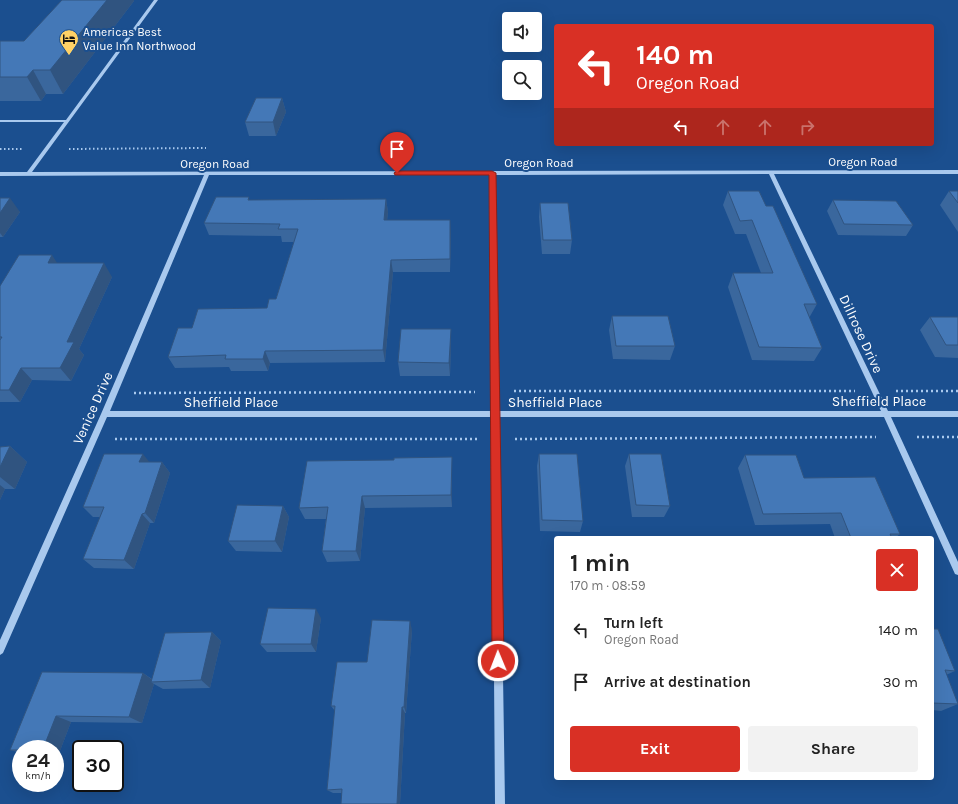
<!DOCTYPE html>
<html lang="en">
<head>
<meta charset="utf-8">
<style>
	:root { --surface:#fff; --page:#f2f2f2; --text:#222; --muted:#767676; --accent:#d93025 }
	body { margin:0; font-family:Karla,sans-serif; background:var(--page); color:var(--text); height:100vh; display:flex; flex-direction:column; font-size:15px; white-space:nowrap }
	* { box-sizing:border-box; margin:0 }
	p { font-size:13px; color:var(--muted) }
	.icon { flex:none; width:22px; height:22px; fill:none; stroke:currentColor; stroke-width:2; stroke-linecap:round; stroke-linejoin:round }
	.map { position:relative; flex:1; overflow:hidden }
	.side { position:absolute; left:554px; top:536px; width:380px; height:244px; display:flex; flex-direction:column; background:var(--surface); border-radius:4px; box-shadow:0 4px 16px #0002 }
	.side>* { flex:none }
	.banner { position:absolute; left:554px; top:24px; width:380px; height:122px; border-radius:4px; box-shadow:0 4px 16px #0002; background:#d93025; color:#fff; overflow:hidden }
	.buttons { position:absolute; left:502px; top:12px; display:grid; gap:8px }
	.buttons a { display:grid; place-items:center; width:40px; height:40px; border-radius:4px; background:var(--surface); box-shadow:0 4px 16px #0002; font-size:20px }
	.speed { position:absolute; left:12px; top:740px; display:flex; gap:8px; font-size:20px; font-weight:700; text-align:center }
	.speed>* { display:grid; place-content:center; width:52px; height:52px; border-radius:50%; background:var(--surface); box-shadow:0 4px 16px #0002; line-height:1 }
	.speed small { font-size:10px; font-weight:400 }
	.speed .limit { border:2px solid #111; border-radius:6px; background:#fff; color:#111 }
	.pin { position:absolute; display:grid; place-items:center; width:34px; height:34px; color:#fff; margin:-41px -17px; border-radius:50% 50% 50% 0; rotate:-45deg; box-shadow:0 0 4px #0007 }
	.pin .icon { rotate:45deg }
	.me { position:absolute; width:44px; margin:-22px; rotate:359deg; stroke-linejoin:round; filter:drop-shadow(0 0 3px #0008) }
	.turn { display:flex; align-items:center; gap:14px; height:84px; padding:0 16px; font-size:18px }
	.turn .icon { width:52px; height:52px; stroke-width:2.5 }
	.turn b { display:block; font-size:28px; line-height:34px }
	.lanes { display:flex; align-items:center; height:38px; padding:0 16px; background:#0003; justify-content:center; gap:20px; direction:ltr }
	.lanes .off { opacity:.35 }
	.round { display:grid; place-items:center; flex:none; width:42px; height:42px; border-radius:4px; background:var(--page) }
	.overview { display:flex; align-items:center; justify-content:space-between; height:68px; padding:0 16px }
	h1 { font-size:24px; font-weight:700; line-height:30px }
	.button { display:flex; gap:8px; margin-top:auto; padding:8px 16px }
	.button a { flex:1; height:46px; border-radius:4px; background:var(--accent); color:#fff; font-size:16px; font-weight:700; line-height:46px; text-align:center }
	.button a+a { background:var(--page); color:var(--text) }
	ul { padding:0; list-style:none }
	li { display:flex; align-items:center; gap:12px; height:52px; padding:0 16px }
	li div { flex:1 }
	li b { display:block; font-size:15px }
	li em { font-style:normal }
	.map>svg:first-child { display:block }
	.lines { fill:none; stroke-linecap:round; stroke-linejoin:round }
	.path-far1 { stroke:#a9c9ee; stroke-width:2; stroke-dasharray:1.5 2.5; stroke-linecap:butt }
	.path { stroke:#a9c9ee; stroke-width:2.5; stroke-dasharray:2 3; stroke-linecap:butt }
	.minor { fill:#a9c9ee; fill-rule:evenodd }
	.wall { fill:#3a679d }
	.shaded-wall { fill:#305480 }
	.building { fill:#4478b7; stroke:#305480 }
	.route { fill:#d93025; stroke:#8d1f18 }
	.labels { text-anchor:middle; dominant-baseline:central; stroke-width:4; stroke-linejoin:round; paint-order:stroke }
	.far-poi-label { font-size:12px; fill:#fff; stroke:#1b4f8f; text-anchor:start }
	.far-street-label { font-size:12px; fill:#fff; stroke:#1b4f8f }
	.street-label { font-size:14px; fill:#fff; stroke:#1b4f8f }
</style>
</head>
<body>
<div class="map">
<svg width="958" height="804" viewBox="0 0 958 804">
	<rect width="100%" height="100%" fill="#1b4f8f"/>
	<g class="lines">
		<path class="path-far1" d="M0 149H24
			M69 149 206 148"/>
		<path class="path" d="M514 391H855
			M896 391H958
			M134 393 475 392
			M917 437H958
			M115 439H478
			M515 439 876 437"/>
		<path class="minor" d="M154 0H158L32 172 958 170V174H774L888 411H958V417H891L958 562V575L955 574 884 417H499L505 804H495L492 417H107L3 653 0 655V640L101 414 204 175 0 176V172H27L64 122H0V120H66ZM769 174 881 411H499L495 175ZM209 175H489L491 411H110Z"/>
	</g>
	<path class="wall" d="M62 0H134V1L63 94H46L41 101H0V41H24Z
		M282 98 286 112 276 136H249L245 122Z
		M728 191 766 206 817 304 809 318 822 348 814 361 752 360 728 287 733 273H761L746 234H735L723 205Z
		M949 191H958V232L940 205Z
		M249 197V200L386 199 388 212 387 220 451 232 450 272H393L385 362 270 363 268 371H231L229 367 175 368 168 357 192 328 267 308 276 299 294 242H282L281 236 209 235 204 223Z
		M0 198 20 212 3 237H0Z
		M833 200 913 225 906 236 838 235 827 211Z
		M540 203 572 240 570 254H542L539 217Z
		M58 263 112 277 79 349 84 355 71 381 32 380 20 402H0V286Z
		M612 316 675 346 670 360 613 359 609 330Z
		M930 317H958V358L935 357 920 330Z
		M451 343 450 376H400L398 362Z
		M10 446 27 462 15 489H5L0 500V447Z
		M539 454 583 521 580 532 540 531 537 466Z
		M629 454 670 506 664 517H632L625 466Z
		M745 455 804 478 900 534 895 538H835L830 524 755 525 738 468Z
		M149 462H162L170 473 154 523H150L134 569 94 568 83 559 100 517H93L83 507Z
		M452 470V507L365 508 360 561 327 562 322 551 326 519H305L299 508Z
		M283 506 289 517 282 552 236 551 228 541Z
		M321 618 316 652H267L260 644Z
		M932 629 955 671 946 675 958 704 941 711 932 710Z
		M412 630 406 713H405L400 804H341L342 793H333L327 790 335 711 331 706 367 662Z
		M212 632 221 641 210 688 163 689 154 684 142 723 71 722 58 756H55V749H21V753L10 750 42 672 143 673 152 679Z"/>
	<path class="shaded-wall" d="M107 0H134V1L63 94 50 70Z
		M33 70 46 94 41 101 27 77Z
		M282 98 286 112 276 136 273 122Z
		M10 198 20 212 3 237 0 233V213Z
		M386 199 388 212 386 233 384 220Z
		M450 220 451 232 450 272Z
		M52 255 61 269 48 263Z
		M391 260 393 272 385 362 383 350Z
		M104 263 112 277 79 349 84 355 71 381 60 368 67 342Z
		M451 329V343L450 376 449 363Z
		M265 351 270 363 268 371 263 359Z
		M21 368 32 380 20 402 9 390Z
		M10 446 27 462 15 489 0 477V467Z
		M143 454 151 464 139 462Z
		M452 457V507L451 495Z
		M162 462 170 473 154 523 145 513Z
		M0 485 5 489 0 500Z
		M362 496 365 508 360 561 356 551Z
		M283 506 289 517 282 552 275 541Z
		M142 514 150 523 134 569 124 560Z
		M316 609 321 618 316 652 311 644Z
		M410 621 412 630 406 713 404 707Z
		M212 632 221 641 210 688 201 680Z
		M143 673 154 681 151 682 154 684 142 723 129 717Z
		M402 707 405 713 400 804H397Z
		M56 716 71 722 58 756 55 755V749H43Z"/>
	<path class="building" d="M62 0H107L50 70H33L27 77H0V41H24Z
		M256 98H282L273 122H245Z
		M728 191H759L766 206H773L817 304H804L822 348 759 347 733 273H773L752 220 740 221Z
		M949 191H958V203Z
		M216 197H249L248 200 386 199 384 220H450V259L391 260 383 350 265 351 263 359H225L226 355 168 357 178 328H192L198 309 267 308 269 299H276L298 229H278L280 224 204 223Z
		M0 198H10L0 213Z
		M833 200 896 201 913 225 844 224Z
		M540 203H568L572 240H543Z
		M19 255H52L48 263H104L67 342H74L60 368H21L9 390H0V340L2 337H0V286Z
		M612 316H668L675 346H616Z
		M930 317H958V345H946Z
		M401 329H451L449 363 398 362Z
		M10 446 0 467V447Z
		M104 454H143L139 462H162L145 513 142 514 124 560 83 559 104 507H83Z
		M539 454H577L583 521 542 520Z
		M629 454H661L670 506 636 505Z
		M745 455H796L804 478 875 477 900 534H890L892 538H851L841 513 763 514Z
		M452 457 451 495 362 496 356 551H322L328 507 299 508 307 461 394 460V458Z
		M237 505 283 506 275 541H228Z
		M268 608 316 609 311 644H260Z
		M372 620 410 621 404 707H402L397 804H341L342 789 327 790 335 706H331L337 662H367Z
		M932 629H938L955 671 945 670 958 704 932 703Z
		M212 632 201 680 151 682 165 633Z
		M42 672 143 673 129 717 56 716 43 749H21V750H10Z"/>
	<path class="route" d="M397 171H492L496 173 504 661 503 665 498 667 494 665 492 661 489 175H395L394 173Z"/>
	<defs>
		<symbol id="hotel-pin" viewBox="-11 -11 22 30"><path d="M0 17L-7.5 6A9.5 9.5 0 1 1 7.5 6Z" fill="#ffd166" stroke="#1b4f8f"/><path d="M-6-4.5h1.5V1H6V5H4.5V3h-9V5H-6ZM-4 0a1.8 1.8 0 1 1 3.6 0ZM.5 0V-2.5h3Q6-2.5 6 0Z" fill="#111"/></symbol>
	</defs>
	<g fill-rule="evenodd">
		<use href="#hotel-pin" x="58" y="28" width="22" height="30"/>
	</g>
	<g class="labels">
		<g class="far-poi-label">
			<text x="83" y="32">Americas Best<tspan x="83" dy="14">Value Inn Northwood</tspan></text>
		</g>
		<g class="far-street-label">
			<text x="863" y="162">Oregon Road</text>
			<text x="539" y="163">Oregon Road</text>
			<text x="215" y="164">Oregon Road</text>
		</g>
		<g class="street-label">
			<text transform="translate(861 334) rotate(65)">Dillrose Drive</text>
			<text x="879" y="401">Sheffield Place</text>
			<text x="231" y="402">Sheffield Place</text>
			<text x="555" y="402">Sheffield Place</text>
			<text transform="translate(93 408) rotate(-66)">Venice Drive</text>
		</g>
	</g>
</svg>
<div class="buttons">
<a><svg class="icon" aria-label="sound" viewBox="0 0 24 24"><path d="M4 9h4l5-4v14l-5-4H4zM17 9q2 3 0 6"/></svg></a>
<a><svg class="icon" aria-label="search" viewBox="0 0 24 24"><circle cx="10" cy="10" r="6"/><path d="M15 15l6 6"/></svg></a>
</div>
<div class="speed"><div>24<small>km/h</small></div><div class="limit">30</div></div>
<div class="pin" style="left:397px;top:173px;background:#d93025"><svg class="icon" aria-label="arrive" viewBox="0 0 24 24"><path d="M6 21V4h12l-3 4 3 4H6"/></svg></div>
<svg class="me" style="left:498px;top:661px" viewBox="-20 -20 40 40"><circle r="17" fill="#d93025" stroke="#fff" stroke-width="3"/><path d="M0-11L8 9 0 5-8 9z" fill="#fff"/></svg>
<div class="banner">
<div class="turn"><svg class="icon" aria-label="left" viewBox="0 0 24 24"><path d="M17 20v-9H6M10 6l-5 5 5 5"/></svg><div><b>140 m</b>Oregon Road</div></div>
<div class="lanes"><svg class="icon" aria-label="left" viewBox="0 0 24 24"><path d="M17 20v-9H6M10 6l-5 5 5 5"/></svg><svg class="icon off" aria-label="ahead" viewBox="0 0 24 24"><path d="M12 20V5M6 11l6-6 6 6"/></svg><svg class="icon off" aria-label="ahead" viewBox="0 0 24 24"><path d="M12 20V5M6 11l6-6 6 6"/></svg><svg class="icon off" aria-label="right" viewBox="0 0 24 24"><path d="M7 20v-9h11M14 6l5 5-5 5"/></svg></div>
</div>
<section class="side">
<div class="overview"><div><h1>1 min</h1><p>170 m · 08:59</p></div><a class="round" style="background:#d93025;color:#fff"><svg class="icon" aria-label="close" viewBox="0 0 24 24"><path d="M6 6l12 12M18 6L6 18"/></svg></a></div>
<ul>
<li><svg class="icon" aria-label="left" viewBox="0 0 24 24"><path d="M17 20v-9H6M10 6l-5 5 5 5"/></svg><div><b>Turn left</b><p>Oregon Road</p></div><em>140 m</em></li>
<li><svg class="icon" aria-label="arrive" viewBox="0 0 24 24"><path d="M6 21V4h12l-3 4 3 4H6"/></svg><div><b>Arrive at destination</b></div><em>30 m</em></li>
</ul>
<div class="button"><a>Exit</a><a>Share</a></div>
</section>
</div>
</body>
</html>
